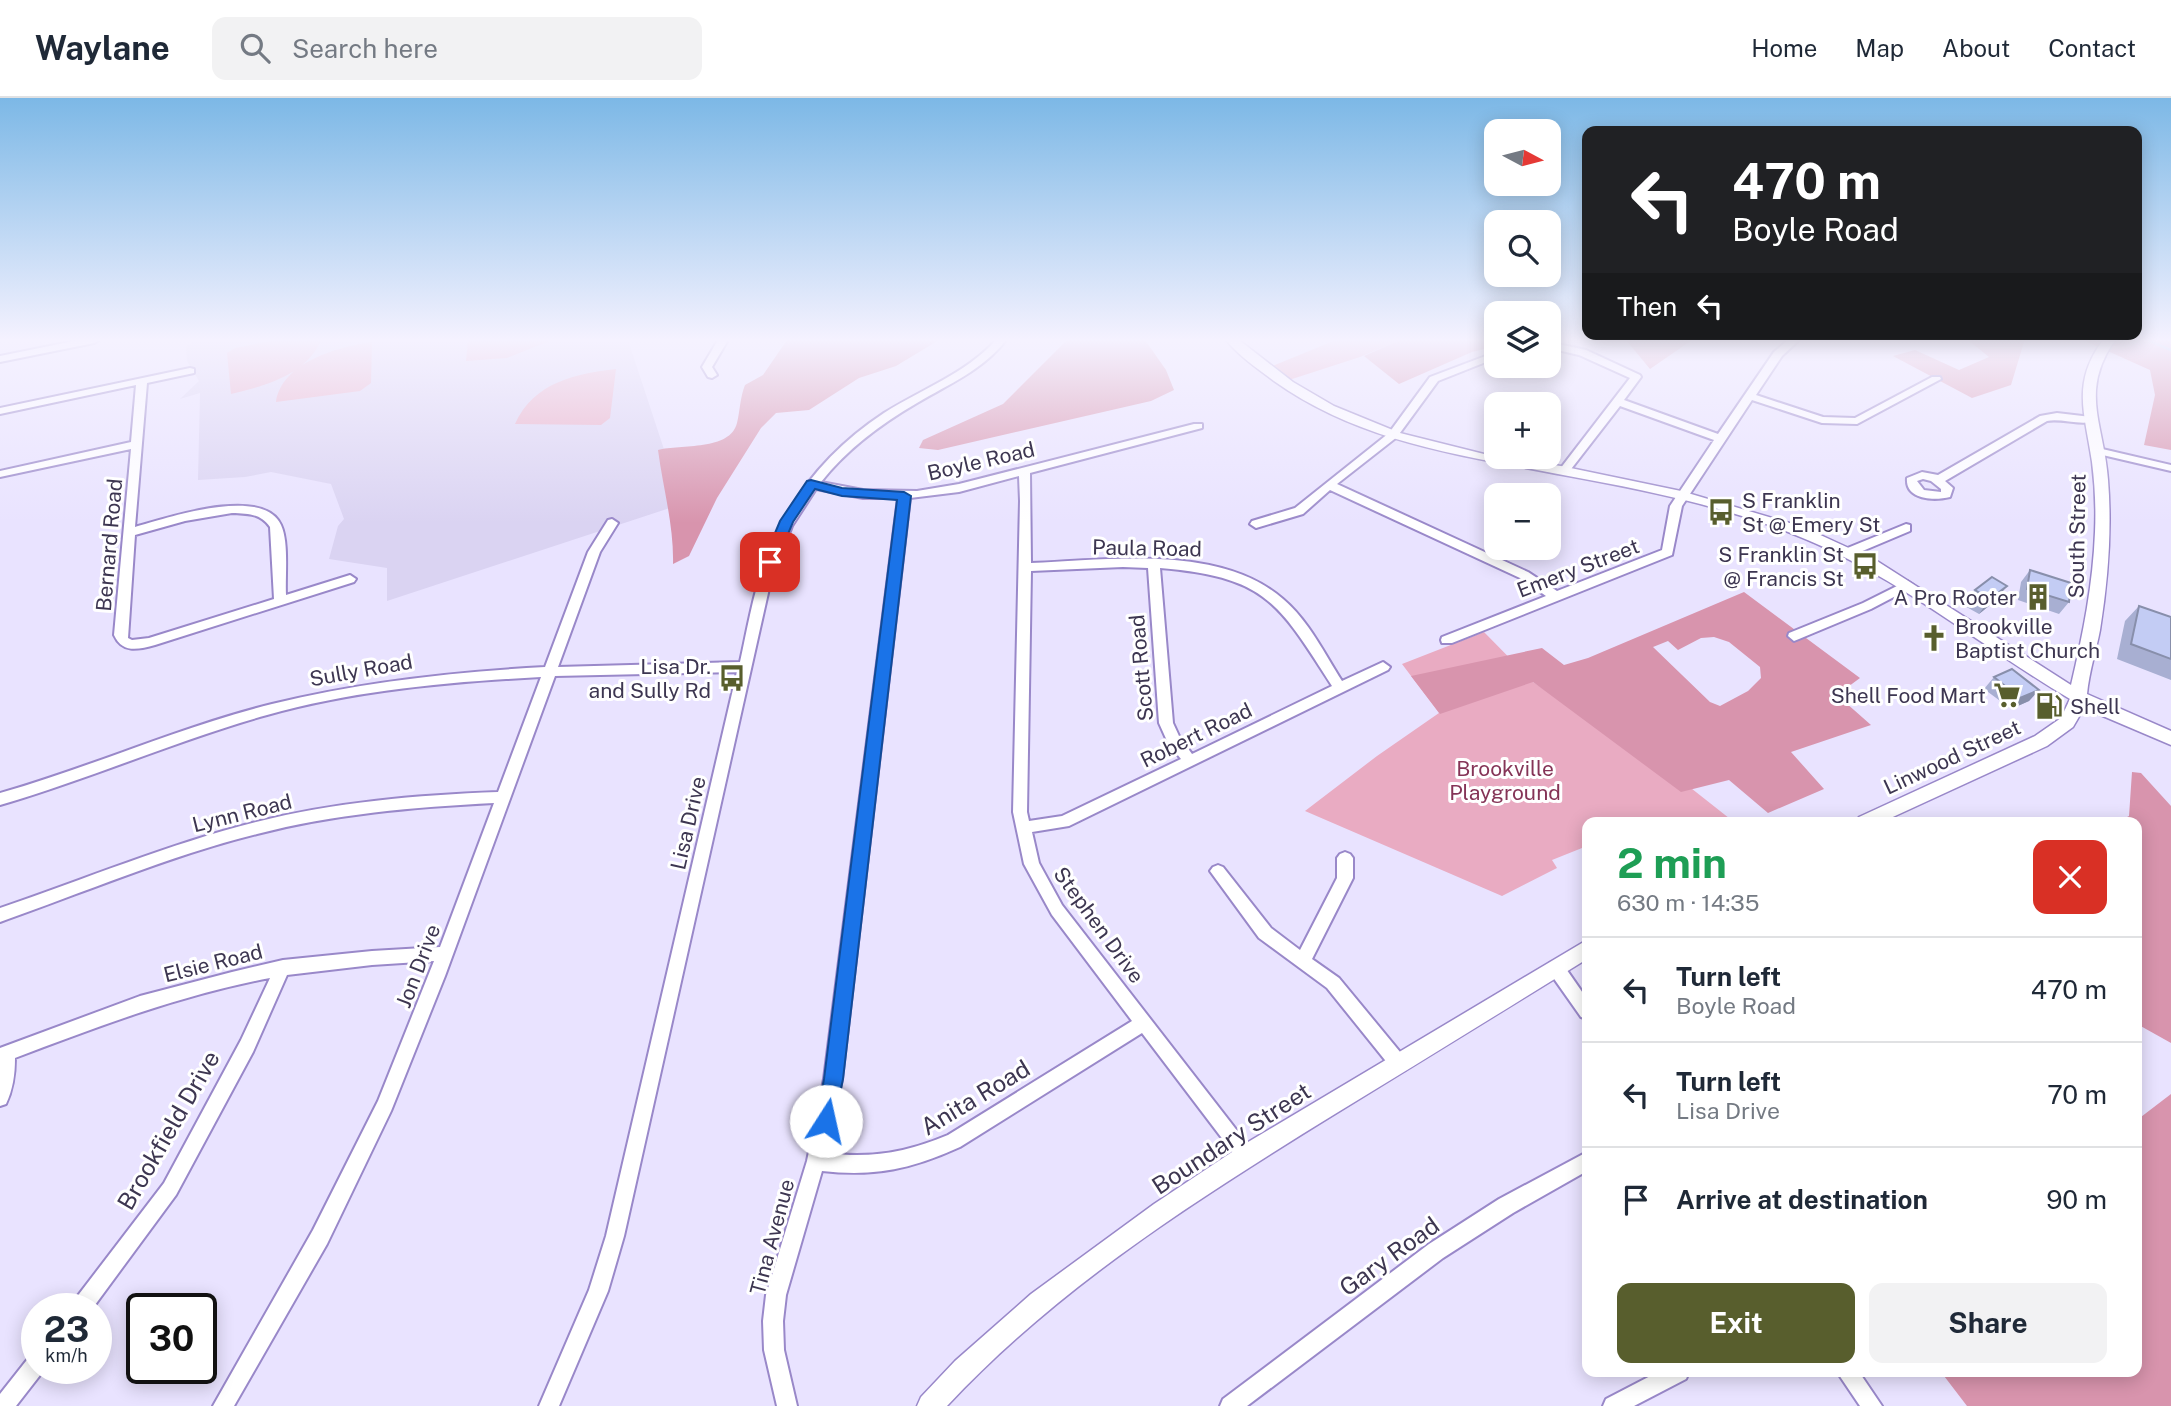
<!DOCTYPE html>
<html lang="en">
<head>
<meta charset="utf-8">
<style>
	:root { --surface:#fff; --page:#f2f2f3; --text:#1f2937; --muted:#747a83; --line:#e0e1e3; --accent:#585e2d }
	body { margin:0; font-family:"Public Sans",sans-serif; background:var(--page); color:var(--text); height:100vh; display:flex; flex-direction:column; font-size:26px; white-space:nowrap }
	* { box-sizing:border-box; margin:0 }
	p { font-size:23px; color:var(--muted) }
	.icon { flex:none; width:38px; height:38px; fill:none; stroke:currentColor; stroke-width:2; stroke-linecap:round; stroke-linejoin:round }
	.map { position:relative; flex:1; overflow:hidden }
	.sheet { position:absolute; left:1582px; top:719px; width:560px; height:560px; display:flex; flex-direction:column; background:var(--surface); border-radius:14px; box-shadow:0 4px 18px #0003 }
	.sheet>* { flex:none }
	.hud { position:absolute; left:1582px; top:28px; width:560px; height:214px; border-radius:14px; box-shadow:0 4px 18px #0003; background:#202124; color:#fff; overflow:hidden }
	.needle { width:46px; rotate:97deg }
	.fabs { position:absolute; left:1484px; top:21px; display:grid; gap:14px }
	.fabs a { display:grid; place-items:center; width:77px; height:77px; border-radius:14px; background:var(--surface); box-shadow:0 4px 18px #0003; font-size:35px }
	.speed { position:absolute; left:21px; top:1195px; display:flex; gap:14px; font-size:35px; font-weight:700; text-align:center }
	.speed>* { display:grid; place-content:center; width:91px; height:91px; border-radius:50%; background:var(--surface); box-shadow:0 4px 18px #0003; line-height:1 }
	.speed small { font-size:18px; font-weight:400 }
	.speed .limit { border:4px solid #111; border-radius:10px; background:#fff; color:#111 }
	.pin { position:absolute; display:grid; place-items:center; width:60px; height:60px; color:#fff; margin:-30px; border-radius:14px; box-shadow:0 4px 10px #0006 }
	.me { position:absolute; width:77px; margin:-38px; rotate:10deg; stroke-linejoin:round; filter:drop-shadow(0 0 5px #0008) }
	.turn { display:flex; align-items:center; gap:24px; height:147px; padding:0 35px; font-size:32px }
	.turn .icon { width:91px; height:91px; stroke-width:2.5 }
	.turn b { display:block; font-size:49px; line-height:60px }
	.then { display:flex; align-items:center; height:66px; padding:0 35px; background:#0003; gap:14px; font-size:26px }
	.round { display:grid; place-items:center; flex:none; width:74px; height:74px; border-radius:14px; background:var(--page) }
	.headline { display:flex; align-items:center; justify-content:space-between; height:119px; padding:0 35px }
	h1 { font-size:42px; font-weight:700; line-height:52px; color:#1e9e55 }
	.cta { display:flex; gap:14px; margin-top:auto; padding:14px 35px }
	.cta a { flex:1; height:80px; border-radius:14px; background:var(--accent); color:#fff; font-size:28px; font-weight:700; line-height:80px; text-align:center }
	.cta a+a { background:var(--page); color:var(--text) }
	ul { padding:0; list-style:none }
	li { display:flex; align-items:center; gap:21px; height:105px; padding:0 35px; border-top:2px solid var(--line) }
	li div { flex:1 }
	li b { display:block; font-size:26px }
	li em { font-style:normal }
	header { display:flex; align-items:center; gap:42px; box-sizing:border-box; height:98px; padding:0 35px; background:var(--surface); border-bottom:2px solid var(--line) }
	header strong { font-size:33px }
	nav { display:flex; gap:38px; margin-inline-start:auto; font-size:24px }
	.search { width:490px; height:63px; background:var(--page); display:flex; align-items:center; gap:18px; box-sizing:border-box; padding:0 24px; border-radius:14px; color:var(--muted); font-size:26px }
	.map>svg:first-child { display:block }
	.built { fill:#dad3f2 }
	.green { fill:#e9abc2 }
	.forest { fill:#d894ad; fill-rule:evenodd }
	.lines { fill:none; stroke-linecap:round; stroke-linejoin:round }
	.stream { stroke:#7bbde4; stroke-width:2.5 }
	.minor-casing { stroke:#9988c9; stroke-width:4 }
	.major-casing { stroke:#9988c9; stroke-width:3 }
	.minor { fill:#fff; fill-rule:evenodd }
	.major { fill:#fff; fill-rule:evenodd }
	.wall { fill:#a8afd2 }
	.shaded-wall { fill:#888fab }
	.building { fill:#c3ccf4; stroke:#888fab; stroke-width:2 }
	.route { fill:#1a73e8; stroke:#114b97; stroke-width:2 }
	.labels { text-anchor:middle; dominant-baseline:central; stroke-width:6; stroke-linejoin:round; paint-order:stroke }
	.street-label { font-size:21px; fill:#3d3651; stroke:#fff }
	.poi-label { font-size:21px; fill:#3d3651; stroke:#fff; text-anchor:end }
	.park-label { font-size:21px; fill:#853457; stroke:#fff }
	.near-street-label { font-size:24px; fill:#3d3651; stroke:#fff }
</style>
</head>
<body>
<header>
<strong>Waylane</strong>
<div class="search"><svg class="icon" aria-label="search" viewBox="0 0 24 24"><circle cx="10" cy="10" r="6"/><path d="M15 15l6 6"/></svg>Search here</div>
<nav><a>Home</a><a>Map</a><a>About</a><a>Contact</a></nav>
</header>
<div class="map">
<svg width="2171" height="1308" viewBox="0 0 2171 1308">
	<rect width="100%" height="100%" fill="#e9e3ff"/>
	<path class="built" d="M190 242H628L682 406 387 503V470L329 461 338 428 344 421 331 386 271 374 245 379 198 382 200 295 180 301 199 283 187 263 186 248 191 245Z"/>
	<path class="green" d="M276 242H321C307 277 264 288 231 296L227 255 235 250Z
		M468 242H552L507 260 466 263Z
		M1336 242H1400L1360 259 1289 282 1270 269Z
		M372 244 371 285 360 293 276 304C282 264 338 249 372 244Z
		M616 271 610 320 601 327 515 326C534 284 575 276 616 271Z
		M1484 534 1533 584 1682 683 1734 724H1587V748L1552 762 1557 770 1502 798 1305 713 1377 658 1439 615 1402 566Z"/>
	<path class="forest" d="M787 242H939L896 268 859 280 809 312 776 315 761 330 717 400 689 458 673 466C674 428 663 390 658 352 681 346 730 353 737 325 740 312 740 300 745 287L763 277Z
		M1067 242H1145L1166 272 1174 292 1151 303 938 352 919 350 923 342 1003 306Z
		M1400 242H1496V248L1472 254 1399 286 1364 258Z
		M1626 242H1692L1650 271Z
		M1968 242H2031L2024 244 2011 287 1972 300 1893 258 1915 252 1959 272 1989 259Z
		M2083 242H2171V352L2144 347 2155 297 2150 272Z
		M1744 494 1860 580 1837 597 1871 627 1791 654 1824 691 1768 715 1729 682 1681 694 1533 584 1440 616 1411 578 1542 550 1564 567 1588 560ZM1714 539 1729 544 1760 569 1761 580 1748 593 1720 608 1710 604 1653 549 1668 543 1678 552 1701 540Z
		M2132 674 2141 675 2171 708V945L2137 926V724H2117L2129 718Z
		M2171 996V1308H1967L1941 1274H2137V1022Z"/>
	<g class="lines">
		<path class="stream" d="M2148 242 2171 252"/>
		<defs>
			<path id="minor" d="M79 242H99L94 245 0 264V258Z
				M718 242H728L712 269 717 277 712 280 708 279 702 269Z
				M996 242H1006C983 272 949 286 917 305 881 326 847 351 821 384L863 392 917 393 959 386 1194 326H1202V330L1030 375 1031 465C1109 462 1220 446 1283 501 1309 523 1324 555 1342 583L1383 564 1390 569 1388 572 1069 728 1032 734 1039 765 1062 807 1252 1052 1255 1058 1252 1064 1246 1067 1240 1064 1142 935 960 1049C912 1071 875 1079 822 1073L786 1197 783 1223 784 1252 797 1308H777L764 1252 763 1223 766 1197 807 1063 824 981 898 400H863L816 391 792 428 770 486 624 1138 608 1193 559 1308H539L589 1192 606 1138 737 574 555 578 445 878 391 1013 327 1146 234 1308H213L313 1132 378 1003 434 863 372 867 287 877 253 954 176 1097 92 1211H70L73 1204 164 1085 241 942 270 880C181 897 99 928 15 960 15 977 13 991 6 1006L0 1008V950L140 898 232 874 283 862 372 853 440 849 494 705C414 709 334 716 257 736 169 758 85 794 0 824V810C85 781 169 746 256 724 335 704 417 697 498 694L541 579C449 584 356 592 267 617 177 642 90 681 0 707V695C92 669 179 629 272 606 361 584 453 574 545 569L588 454 608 422 612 421 618 425 600 454 558 569 740 564C748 528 754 490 768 456 791 397 831 350 884 315 922 291 965 276 996 242ZM1019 378 1020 403 1013 714 1024 766 1052 817 1132 923 948 1037C908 1054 870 1061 827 1055L842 981 910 400 959 394ZM1123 469 1148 470 1159 625 1168 645 1181 661 1062 718 1029 723 1027 714 1031 473ZM1160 470C1266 479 1278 504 1332 588L1192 656 1179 638 1173 625Z
				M1788 242H1799L1782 258 1756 297 1823 319 1855 320 1932 279H1940L1941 281 1857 326 1822 325 1752 302 1682 408 1672 457 1452 545H1442L1441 542 1442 539 1546 498 1520 480 1330 392 1303 416 1256 430 1250 426 1252 423 1295 410 1389 335 1430 279 1496 254V260L1438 283 1397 339 1337 386 1528 474 1557 493 1662 452 1670 408 1714 342 1620 308 1568 375H1560V371L1630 280 1579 257 1549 250V244L1586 252 1640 277 1641 279 1624 302 1718 336 1774 254Z
				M190 270 194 271V275L147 285 135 429C167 420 263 387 281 427 289 444 285 478 286 497L350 477 356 481 354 484 155 547C137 552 122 555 114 537L131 351 0 379V373L131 344 136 287 0 316V310ZM232 415C248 416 260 415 270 429L274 501 149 540 132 542 128 540 135 437 185 423Z
				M2057 315 2091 319 2096 322C2084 329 2062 320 2047 323L1945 383 1953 390 1950 399C1934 403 1905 402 1907 380L1922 374 1938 377 2040 318ZM1923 381 1931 383 1941 391V394L1924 392 1917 383Z
				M2098 350 2171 367V373L2094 355 2092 353Z
				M1906 426 1910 427V433L1853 457H1845L1843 454 1845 451Z
				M1907 483 1913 487 1911 490 1871 511 1799 541 1794 543 1788 538 1789 535 1863 505Z
				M1345 754 1350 756 1353 760V780L1312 861 1339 880 1405 960 1408 966 1405 972 1399 974 1393 972 1327 890 1259 840 1210 773 1213 769 1218 767 1223 769 1271 830 1300 852 1337 780V760L1340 756Z
				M1556 863 1562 865 1587 901V921L1581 919 1550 875 1548 870 1550 865Z
				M1587 1054V1073L1513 1115 1443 1160 1247 1308H1220L1223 1301 1429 1146 1499 1101Z
				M37 1255V1270L44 1272 16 1308H0V1296L30 1258Z
				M1658 1274H1689L1686 1281 1634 1308H1603L1606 1301Z
				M1837 1274H1859L1882 1308H1860Z"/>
			<path id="major" d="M1226 242H1239L1293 284 1334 308 1400 335 1496 359 1561 368 1681 393 1803 429 1877 463 2071 587C2083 536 2093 486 2095 434 2096 411 2095 387 2092 364 2085 316 2071 285 2103 242H2115C2079 294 2104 325 2108 382 2112 432 2108 482 2100 532 2096 553 2089 574 2087 596L2171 633V647L2084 610 2073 629 2047 648 1882 724H1856L1859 719 2035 638 2061 620 2070 601C1977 546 1894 475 1793 436 1720 407 1640 391 1563 377 1461 357 1361 345 1274 283 1258 271 1239 258 1226 242Z
				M1587 842V861C1503 913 1419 965 1335 1016 1197 1101 1058 1189 947 1308H917L921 1299 955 1263 1031 1196 1154 1106 1238 1050Z"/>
		</defs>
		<use href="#minor" class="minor-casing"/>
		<use href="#major" class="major-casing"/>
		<use href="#minor" class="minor"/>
		<use href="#major" class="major"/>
	</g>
	<path class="wall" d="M2030 472 2069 504 2059 516 2018 502 2021 484Z
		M1975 492 1995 503 1979 516 1963 507Z
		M2139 508 2171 519V582L2117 561 2125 523Z
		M1994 579 2039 592 2029 603 2011 611 1984 591Z"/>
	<path class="shaded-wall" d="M2007 488 1995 503 1979 516 1990 501Z
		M2039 592 2029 603 2011 611 2020 600Z"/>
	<path class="building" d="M2030 472 2071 485 2069 504 2027 491Z
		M1992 479 2007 488 1990 501 1975 492Z
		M2139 508 2171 519V561L2131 546Z
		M2012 571 2039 592 2020 600 1994 579Z"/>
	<linearGradient id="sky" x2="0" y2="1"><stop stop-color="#7cb8e6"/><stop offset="0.57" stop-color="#f5f2ff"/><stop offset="1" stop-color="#f5f2ff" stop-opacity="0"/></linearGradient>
	<rect width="2171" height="425" fill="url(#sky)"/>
	<path class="route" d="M811 382 842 390 904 394 911 398 843 981 833 1029 826 1032 819 1029 816 1023 824 981 897 402 842 398 815 391 793 424 775 467H765L763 464 780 423 807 383Z"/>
	<defs>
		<symbol id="bus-bare" viewBox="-9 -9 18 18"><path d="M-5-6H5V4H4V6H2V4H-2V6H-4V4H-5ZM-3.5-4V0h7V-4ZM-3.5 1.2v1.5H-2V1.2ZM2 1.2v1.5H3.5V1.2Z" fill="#585e2d" stroke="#fff" stroke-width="2.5" paint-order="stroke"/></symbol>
		<symbol id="building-bare" viewBox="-9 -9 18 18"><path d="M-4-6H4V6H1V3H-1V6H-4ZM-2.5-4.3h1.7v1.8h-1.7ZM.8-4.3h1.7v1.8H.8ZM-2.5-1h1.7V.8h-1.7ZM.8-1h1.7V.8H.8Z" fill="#585e2d" stroke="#fff" stroke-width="2.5" paint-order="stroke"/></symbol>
		<symbol id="church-bare" viewBox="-9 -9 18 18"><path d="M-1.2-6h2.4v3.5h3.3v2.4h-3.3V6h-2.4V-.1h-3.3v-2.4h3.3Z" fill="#585e2d" stroke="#fff" stroke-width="2.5" paint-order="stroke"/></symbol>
		<symbol id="supermarket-bare" viewBox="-9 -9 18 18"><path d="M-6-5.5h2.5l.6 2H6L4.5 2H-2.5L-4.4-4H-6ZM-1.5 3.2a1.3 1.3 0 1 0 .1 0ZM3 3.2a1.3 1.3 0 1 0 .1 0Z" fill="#585e2d" stroke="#fff" stroke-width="2.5" paint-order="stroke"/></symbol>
		<symbol id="fuel-bare" viewBox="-9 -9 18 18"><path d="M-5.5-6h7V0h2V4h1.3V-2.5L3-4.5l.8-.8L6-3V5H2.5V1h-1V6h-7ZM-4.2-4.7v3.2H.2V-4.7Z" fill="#585e2d" stroke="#fff" stroke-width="2.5" paint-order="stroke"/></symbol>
	</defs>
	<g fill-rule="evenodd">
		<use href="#bus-bare" x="1702" y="395" width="38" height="38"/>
		<use href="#bus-bare" x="1846" y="449" width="38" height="38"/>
		<use href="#building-bare" x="2019" y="480" width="38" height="38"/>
		<use href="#church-bare" x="1915" y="521" width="38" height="38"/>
		<use href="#bus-bare" x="713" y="561" width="38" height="38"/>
		<use href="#supermarket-bare" x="1988" y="578" width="38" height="38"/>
		<use href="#fuel-bare" x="2030" y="589" width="38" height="38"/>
	</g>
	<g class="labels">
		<g class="street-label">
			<text transform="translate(981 363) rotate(-13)">Boyle Road</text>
			<text transform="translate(2077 438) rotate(-89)">South Street</text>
			<text transform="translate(109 447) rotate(-85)">Bernard Road</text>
			<text transform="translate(1147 450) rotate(1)">Paula Road</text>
			<text transform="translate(1578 470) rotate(-21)">Emery Street</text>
			<text transform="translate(1141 570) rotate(-95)">Scott Road</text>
			<text transform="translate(361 572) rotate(-10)">Sully Road</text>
			<text transform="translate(1196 637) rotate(-26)">Robert Road</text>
			<text transform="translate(1952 659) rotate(-25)">Linwood Street</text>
			<text transform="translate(242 715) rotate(-14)">Lynn Road</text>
			<text transform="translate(688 725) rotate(-77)">Lisa Drive</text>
			<text transform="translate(1099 827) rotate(54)">Stephen Drive</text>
			<text transform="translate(213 865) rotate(-14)">Elsie Road</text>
			<text transform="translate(418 868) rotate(-69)">Jon Drive</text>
			<text transform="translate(772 1139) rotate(-75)">Tina Avenue</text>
		</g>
		<g class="poi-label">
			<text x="1742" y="402" text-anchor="start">S Franklin<tspan x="1742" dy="24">St @ Emery St</tspan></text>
			<text x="1844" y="456">S Franklin St<tspan x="1844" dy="24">@ Francis St</tspan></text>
			<text x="2017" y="499">A Pro Rooter</text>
			<text x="1955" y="528" text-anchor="start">Brookville<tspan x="1955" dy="24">Baptist Church</tspan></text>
			<text x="711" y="568">Lisa Dr.<tspan x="711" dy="24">and Sully Rd</tspan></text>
			<text x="1986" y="597">Shell Food Mart</text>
			<text x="2070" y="608" text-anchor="start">Shell</text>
		</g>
		<g class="park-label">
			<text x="1505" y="670">Brookville<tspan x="1505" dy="24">Playground</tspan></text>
		</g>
		<g class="near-street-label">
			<text transform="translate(975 999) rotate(-31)">Anita Road</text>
			<text transform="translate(168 1032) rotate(-60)">Brookfield Drive</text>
			<text transform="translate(1231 1040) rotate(-33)">Boundary Street</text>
			<text transform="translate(1389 1158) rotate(-36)">Gary Road</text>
		</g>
	</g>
</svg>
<div class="fabs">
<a><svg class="needle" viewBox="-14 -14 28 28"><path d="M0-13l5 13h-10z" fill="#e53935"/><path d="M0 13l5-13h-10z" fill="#747a83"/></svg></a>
<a><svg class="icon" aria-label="search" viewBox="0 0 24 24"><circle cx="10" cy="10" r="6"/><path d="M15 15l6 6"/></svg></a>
<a><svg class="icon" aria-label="layers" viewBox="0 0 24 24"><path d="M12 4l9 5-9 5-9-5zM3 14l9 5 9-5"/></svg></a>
<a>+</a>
<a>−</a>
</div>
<div class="speed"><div>23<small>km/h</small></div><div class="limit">30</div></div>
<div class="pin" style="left:770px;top:464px;background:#d93025"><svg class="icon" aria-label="arrive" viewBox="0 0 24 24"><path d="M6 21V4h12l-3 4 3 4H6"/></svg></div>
<svg class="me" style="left:826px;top:1023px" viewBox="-20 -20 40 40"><circle r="19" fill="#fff"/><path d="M0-13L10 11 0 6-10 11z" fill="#1a73e8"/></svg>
<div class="hud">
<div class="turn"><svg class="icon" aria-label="left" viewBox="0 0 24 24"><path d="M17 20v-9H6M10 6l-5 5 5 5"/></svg><div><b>470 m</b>Boyle Road</div></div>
<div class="then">Then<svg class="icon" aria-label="left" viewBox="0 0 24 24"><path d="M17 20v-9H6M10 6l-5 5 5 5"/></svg></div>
</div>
<section class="sheet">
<div class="headline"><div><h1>2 min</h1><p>630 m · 14:35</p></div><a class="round" style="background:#d93025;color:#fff"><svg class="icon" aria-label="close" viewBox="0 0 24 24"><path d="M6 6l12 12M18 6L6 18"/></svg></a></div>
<ul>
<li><svg class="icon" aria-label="left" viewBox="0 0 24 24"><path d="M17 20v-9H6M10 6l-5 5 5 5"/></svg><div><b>Turn left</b><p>Boyle Road</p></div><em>470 m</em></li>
<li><svg class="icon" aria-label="left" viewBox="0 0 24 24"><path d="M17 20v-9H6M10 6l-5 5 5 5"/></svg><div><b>Turn left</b><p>Lisa Drive</p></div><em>70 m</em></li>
<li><svg class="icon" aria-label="arrive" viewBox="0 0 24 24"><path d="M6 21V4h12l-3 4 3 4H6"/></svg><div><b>Arrive at destination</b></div><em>90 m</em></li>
</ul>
<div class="cta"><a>Exit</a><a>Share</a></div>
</section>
</div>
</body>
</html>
